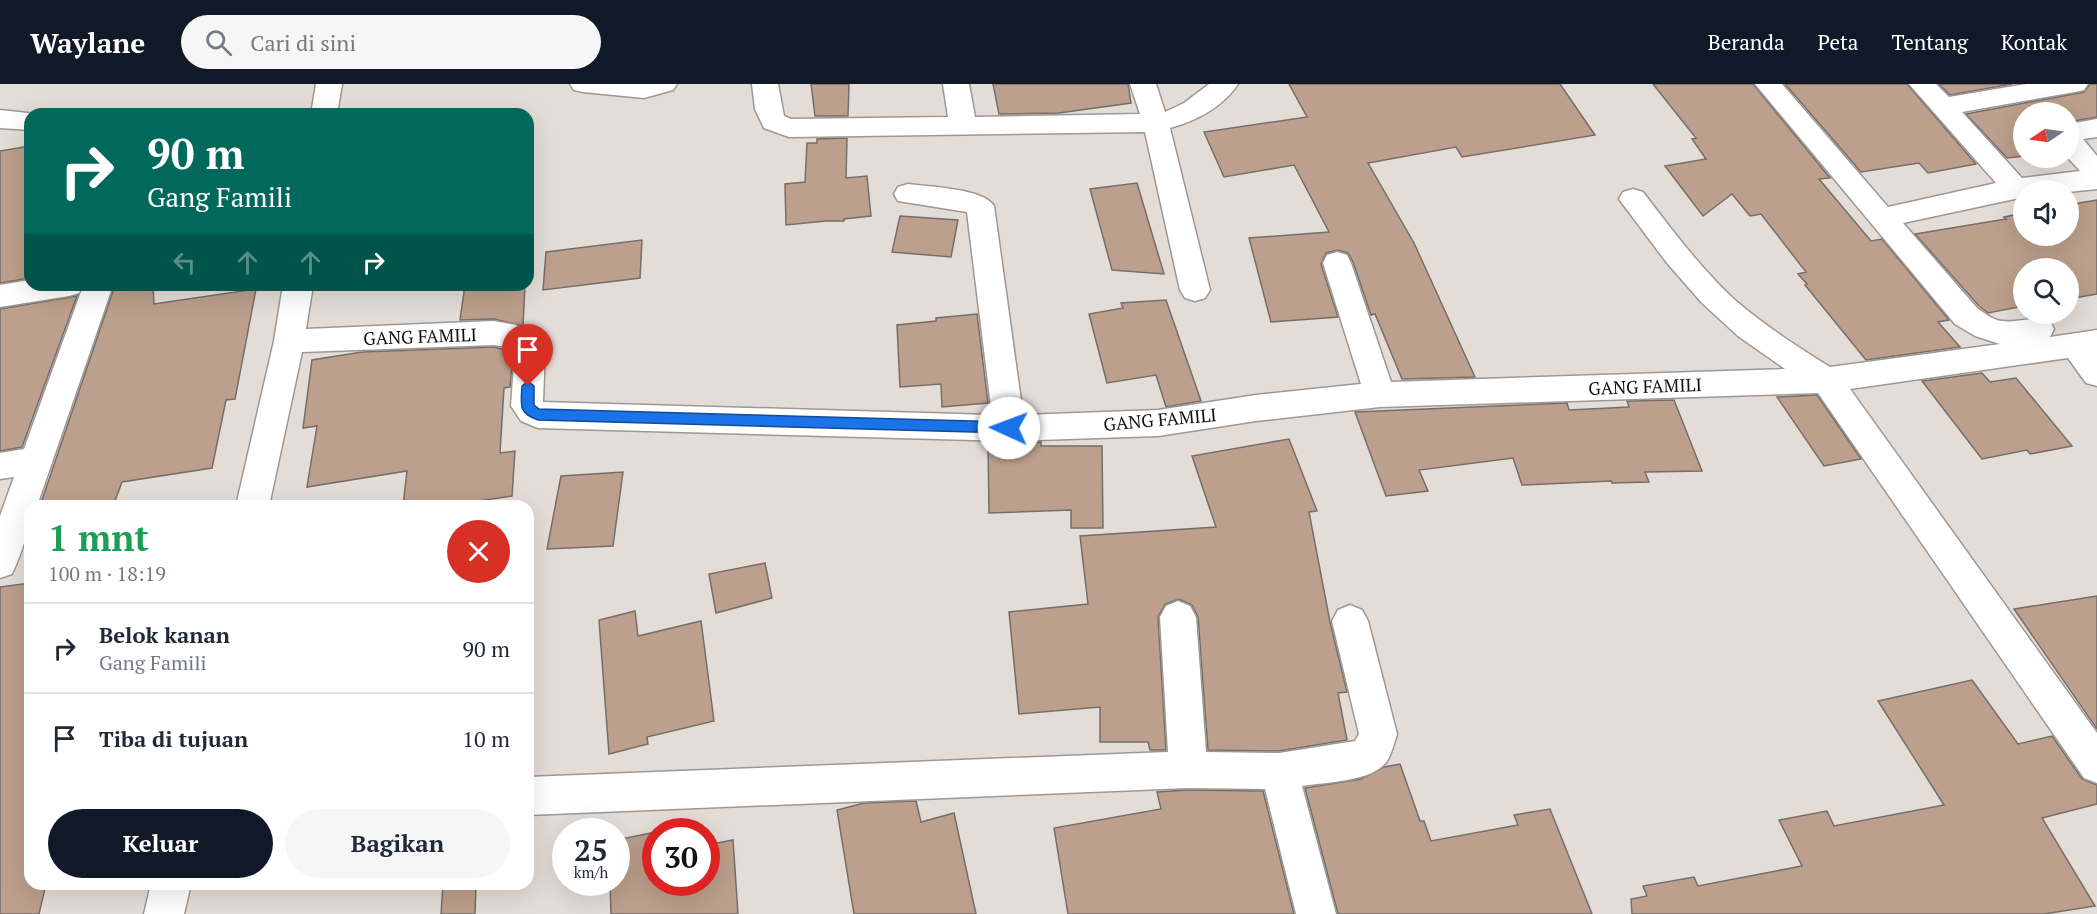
<!DOCTYPE html>
<html lang="id">
<head>
<meta charset="utf-8">
<style>
	:root { --surface:#fff; --page:#f6f6f7; --text:#1f2937; --muted:#747a83; --line:#e0e1e3; --accent:#111827 }
	body { margin:0; font-family:"PT Serif",serif; background:var(--page); color:var(--text); height:100vh; display:flex; flex-direction:column; font-size:22px; white-space:nowrap }
	* { box-sizing:border-box; margin:0 }
	p { font-size:20px; color:var(--muted) }
	.icon { flex:none; width:33px; height:33px; fill:none; stroke:currentColor; stroke-width:2; stroke-linecap:round; stroke-linejoin:round }
	.map { position:relative; flex:1; overflow:hidden }
	.side { position:absolute; left:24px; top:416px; width:510px; height:390px; display:flex; flex-direction:column; background:var(--surface); border-radius:18px; box-shadow:0 6px 24px #0002 }
	.side>* { flex:none }
	.banner { position:absolute; left:24px; top:24px; width:510px; height:183px; border-radius:18px; box-shadow:0 6px 24px #0002; background:#00695c; color:#fff; overflow:hidden }
	.needle { width:39px; rotate:257deg }
	.controls { position:absolute; left:2013px; top:18px; display:grid; gap:12px }
	.controls a { display:grid; place-items:center; width:66px; height:66px; border-radius:50%; background:var(--surface); box-shadow:0 6px 24px #0002; font-size:30px }
	.speed { position:absolute; left:552px; top:734px; display:flex; gap:12px; font-size:30px; font-weight:700; text-align:center }
	.speed>* { display:grid; place-content:center; width:78px; height:78px; border-radius:50%; background:var(--surface); box-shadow:0 6px 24px #0002; line-height:1 }
	.speed small { font-size:15px; font-weight:400 }
	.speed .limit { border:9px solid #d22; background:#fff; color:#111 }
	.pin { position:absolute; display:grid; place-items:center; width:51px; height:51px; color:#fff; margin:-62px -26px; border-radius:50% 50% 50% 0; rotate:-45deg; box-shadow:0 0 6px #0007 }
	.pin .icon { rotate:45deg }
	.me { position:absolute; width:66px; margin:-33px; rotate:272deg; stroke-linejoin:round; filter:drop-shadow(0 0 4px #0008) }
	.turn { display:flex; align-items:center; gap:21px; height:126px; padding:0 24px; font-size:27px }
	.turn .icon { width:78px; height:78px; stroke-width:2.5 }
	.turn b { display:block; font-size:42px; line-height:51px }
	.lanes { display:flex; align-items:center; height:57px; padding:0 24px; background:#0003; justify-content:center; gap:30px; direction:ltr }
	.lanes .off { opacity:.35 }
	.round { display:grid; place-items:center; flex:none; width:63px; height:63px; border-radius:32px; background:var(--page) }
	.overview { display:flex; align-items:center; justify-content:space-between; height:102px; padding:0 24px }
	h1 { font-size:36px; font-weight:600; line-height:45px; color:#1e9e55 }
	.primary-button { display:flex; gap:12px; margin-top:auto; padding:12px 24px }
	.primary-button a { flex:1; height:69px; border-radius:36px; background:var(--accent); color:#fff; font-size:24px; font-weight:600; line-height:69px; text-align:center }
	.primary-button a+a { background:var(--page); color:var(--text) }
	ul { padding:0; list-style:none }
	li { display:flex; align-items:center; gap:18px; height:90px; padding:0 24px; border-top:2px solid var(--line) }
	li div { flex:1 }
	li b { display:block; font-size:22px }
	li em { font-style:normal }
	header { display:flex; align-items:center; gap:36px; box-sizing:border-box; height:84px; padding:0 30px; background:var(--accent); color:#fff }
	header strong { font-size:28px }
	nav { display:flex; gap:33px; margin-inline-start:auto; font-size:21px }
	.search { width:420px; height:54px; background:var(--page); display:flex; align-items:center; gap:15px; box-sizing:border-box; padding:0 21px; border-radius:33px; color:var(--muted); font-size:22px }
	.map>svg:first-child { display:block }
	.building { fill:#bc9f8c; stroke:#756e69; stroke-width:1.5 }
	.lines { fill:none; stroke-linecap:round; stroke-linejoin:round }
	.minor-casing { stroke:#9f9792; stroke-width:3 }
	.minor { fill:#fff; fill-rule:evenodd }
	.route { fill:#1a73e8; stroke:#114b97; stroke-width:1.5 }
	.labels { text-anchor:middle; dominant-baseline:central; stroke-width:6; stroke-linejoin:round; paint-order:stroke }
	.street-label { font-size:18px; fill:#100e0c; stroke:#fff }
</style>
</head>
<body>
<header>
<strong>Waylane</strong>
<div class="search"><svg class="icon" aria-label="search" viewBox="0 0 24 24"><circle cx="10" cy="10" r="6"/><path d="M15 15l6 6"/></svg>Cari di sini</div>
<nav><a>Beranda</a><a>Peta</a><a>Tentang</a><a>Kontak</a></nav>
</header>
<div class="map">
<svg width="2097" height="830" viewBox="0 0 2097 830">
	<rect width="100%" height="100%" fill="#e4dcd7"/>
	<path class="building" d="M811 0H849L848 32H815Z
		M993 0H1128L1131 19 1059 29 999 30Z
		M1289 0H1560L1595 51 1462 73 1456 63 1368 79 1414 159 1475 293 1402 295 1375 230 1371 231 1353 178 1348 169 1338 166 1326 169 1321 180 1338 233 1271 238 1249 154 1329 148 1294 81 1224 93 1204 48 1307 33Z
		M1653 0H1753L1830 94 1819 95 1871 157 1882 155 1949 236 1938 238 1960 263 1866 276 1805 201 1807 200 1798 190 1806 188 1761 130 1750 132 1732 110 1703 132 1665 82 1706 75 1692 55 1696 54Z
		M1785 0H1907L1976 80 1928 89 1919 79 1861 88Z
		M1939 0H2012L1950 11Z
		M2090 0H2097V33L2068 38V28H2024V72L2007 74 1966 30 2084 8Z
		M847 54 846 94 867 92 871 132 844 135V137H826L786 141 785 100 805 98 807 59H817V55Z
		M30 62V194L0 199V67Z
		M1137 99 1164 190 1112 186 1090 105Z
		M2097 116V210L2068 215V184H2024V222L1988 229 1979 222 1915 150 2006 135 2004 133 2024 129V152H2068V121Z
		M900 132 958 136 951 173 892 168Z
		M642 156 640 194 543 206 546 168Z
		M115 201H153L154 220 256 205 235 315 226 316 212 384 122 398 113 422H40Z
		M465 201H525L523 242 494 235 460 236Z
		M77 212 22 363 0 367V225Z
		M1166 216 1201 317 1166 323 1156 291 1107 299 1089 230 1123 224 1121 219Z
		M977 230 988 319 942 323 941 300 900 303 897 241 936 237V234Z
		M494 263 513 268 510 303 504 304 500 369 515 367 512 412 446 422H403L407 387 307 403 317 342 303 344 312 276 362 268Z
		M1982 289 1990 298 2016 294 2072 362 2030 370 2027 366 1982 375 1922 297Z
		M1817 311 1861 375 1824 382 1777 313Z
		M1674 316 1702 387 1645 388 1649 398 1612 399 1611 397 1522 401 1513 374 1419 386 1428 407 1386 412 1355 328 1567 319 1569 326 1629 323 1627 317Z
		M1289 355 1317 427 1309 428 1330 538 1347 608 1338 609 1347 656 1279 667 1208 666 1198 533 1192 521 1179 515 1165 520 1158 533 1166 666H1150L1148 658H1100V623L1019 630 1009 528 1088 520 1080 452 1216 443 1192 372Z
		M1041 358V362H1102L1103 444H1071V426L989 429 988 359Z
		M623 388 613 462 547 465 561 392Z
		M765 479 772 514 716 529 709 490Z
		M30 499V800H46L39 830H0V503Z
		M2097 512V645L2014 525Z
		M635 527 638 552 701 537 714 637 647 653 648 660 609 670 599 536Z
		M1972 596 2018 660 2052 652 2082 695 2097 701V720L2042 734 2095 822 2044 830H1632L1631 815 1647 812 1643 802 1694 793 1698 802 1802 782 1779 736 1827 727 1834 742 1944 721 1878 617Z
		M1400 680 1420 737H1424L1431 757 1518 741 1514 731 1550 725 1592 830H1338L1305 704 1361 695 1384 683Z
		M1188 706 1263 707 1294 830H1068L1054 744 1161 725 1157 708Z
		M916 717 921 738 954 729 976 830H854L837 726 864 719Z
		M656 748V798H706V761L733 756 738 830H611L610 798H616V756Z
		M443 800H476L475 830H441Z"/>
	<g class="lines">
		<defs>
			<path id="minor" d="M316 0H342L337 30H311Z
				M570 0H677L673 6 644 14 583 8 574 6Z
				M752 0H778L784 32 791 35 948 33 943 0H969L975 33 1140 30 1130 0H1156L1165 28 1184 19 1209 0H1238C1223 23 1196 37 1170 44L1210 206 1205 214 1195 217 1185 214 1180 206 1145 48 789 53 764 44 755 25Z
				M1755 0H1782L1888 123 1996 99 1909 0H1936L1949 13 2026 0H2088L2084 6 2075 8 1962 28 2022 94 2080 87 2068 74V40L2097 35V53L2083 55 2097 72V105L2068 108 2024 106V113L1903 139 1977 224C1983 228 1990 234 1997 236 2015 241 2032 231 2050 237L2054 245 2050 253 2097 246V302L2086 299 2068 274 1850 305 2097 649V699L2084 694 1818 309 1380 323 1256 337 1158 352 1009 357 538 344 521 337 511 322 515 267 508 263 494 261 302 268 269 422H236L274 257 283 201H313L306 245 494 237 516 241 541 254 545 262 543 318 992 331 967 128 898 117 894 110 898 103 908 100C929 103 983 104 994 122L1023 331 1158 326 1256 311 1361 300 1323 179 1327 171 1337 168 1347 171 1351 179 1391 298 1785 285 1738 252 1702 219 1667 179 1619 115 1623 108 1633 105 1643 108C1672 146 1701 185 1736 217 1765 242 1798 263 1830 283L2000 260 1975 252 1955 240Z
				M0 26 37 30H30V46L0 44Z
				M30 196V201H113L37 422H30C30 446 22 468 12 490L0 494V432L14 393 0 395V369L24 365 83 202 79 209 69 212 0 223V201Z
				M1178 517 1190 522 1196 533 1206 668 1279 669 1355 657 1359 650 1332 537 1338 526 1350 521 1362 526 1368 537 1397 650C1394 659 1392 669 1387 677 1373 698 1325 698 1302 702L1336 830H1296L1265 705 1188 704 528 731V693L1168 668 1160 533 1166 522Z
				M151 800H191L184 830H144Z"/>
		</defs>
		<use href="#minor" class="minor-casing"/>
		<use href="#minor" class="minor"/>
	</g>
	<path class="route" d="M528 297 534 302V321L539 325 1009 338 1016 344 1009 349 538 336C518 329 521 321 522 302Z"/>
	<g class="labels">
		<g class="street-label">
			<text transform="translate(420 252) rotate(-2)">GANG FAMILI</text>
			<text transform="translate(1645 302) rotate(-2)">GANG FAMILI</text>
			<text transform="translate(1160 335) rotate(-5)">GANG FAMILI</text>
		</g>
	</g>
</svg>
<div class="controls">
<a><svg class="needle" viewBox="-14 -14 28 28"><path d="M0-13l5 13h-10z" fill="#e53935"/><path d="M0 13l5-13h-10z" fill="#747a83"/></svg></a>
<a><svg class="icon" aria-label="sound" viewBox="0 0 24 24"><path d="M4 9h4l5-4v14l-5-4H4zM17 9q2 3 0 6"/></svg></a>
<a><svg class="icon" aria-label="search" viewBox="0 0 24 24"><circle cx="10" cy="10" r="6"/><path d="M15 15l6 6"/></svg></a>
</div>
<div class="speed"><div>25<small>km/h</small></div><div class="limit">30</div></div>
<div class="pin" style="left:528px;top:302px;background:#d93025"><svg class="icon" aria-label="arrive" viewBox="0 0 24 24"><path d="M6 21V4h12l-3 4 3 4H6"/></svg></div>
<svg class="me" style="left:1009px;top:344px" viewBox="-20 -20 40 40"><circle r="19" fill="#fff"/><path d="M0-13L10 11 0 6-10 11z" fill="#1a73e8"/></svg>
<div class="banner">
<div class="turn"><svg class="icon" aria-label="right" viewBox="0 0 24 24"><path d="M7 20v-9h11M14 6l5 5-5 5"/></svg><div><b>90 m</b>Gang Famili</div></div>
<div class="lanes"><svg class="icon off" aria-label="left" viewBox="0 0 24 24"><path d="M17 20v-9H6M10 6l-5 5 5 5"/></svg><svg class="icon off" aria-label="ahead" viewBox="0 0 24 24"><path d="M12 20V5M6 11l6-6 6 6"/></svg><svg class="icon off" aria-label="ahead" viewBox="0 0 24 24"><path d="M12 20V5M6 11l6-6 6 6"/></svg><svg class="icon" aria-label="right" viewBox="0 0 24 24"><path d="M7 20v-9h11M14 6l5 5-5 5"/></svg></div>
</div>
<section class="side">
<div class="overview"><div><h1>1 mnt</h1><p>100 m · 18:19</p></div><a class="round" style="background:#d93025;color:#fff"><svg class="icon" aria-label="close" viewBox="0 0 24 24"><path d="M6 6l12 12M18 6L6 18"/></svg></a></div>
<ul>
<li><svg class="icon" aria-label="right" viewBox="0 0 24 24"><path d="M7 20v-9h11M14 6l5 5-5 5"/></svg><div><b>Belok kanan</b><p>Gang Famili</p></div><em>90 m</em></li>
<li><svg class="icon" aria-label="arrive" viewBox="0 0 24 24"><path d="M6 21V4h12l-3 4 3 4H6"/></svg><div><b>Tiba di tujuan</b></div><em>10 m</em></li>
</ul>
<div class="primary-button"><a>Keluar</a><a>Bagikan</a></div>
</section>
</div>
</body>
</html>
